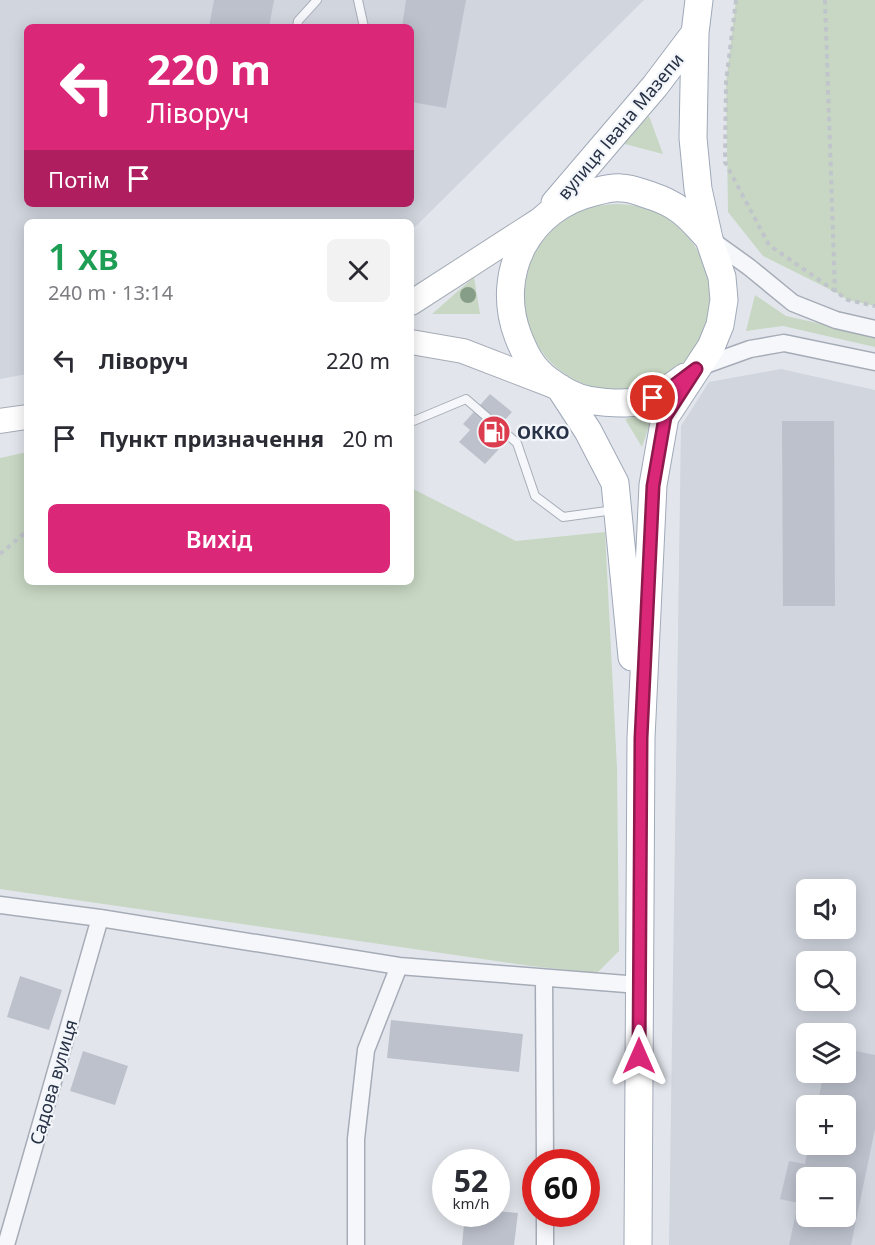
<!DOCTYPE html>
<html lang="uk">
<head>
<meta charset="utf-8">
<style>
	:root { --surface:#fff; --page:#f2f2f3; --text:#2b2b33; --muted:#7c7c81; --accent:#db2777 }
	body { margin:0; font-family:"Noto Sans",sans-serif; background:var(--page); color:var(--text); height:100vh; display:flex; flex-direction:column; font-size:22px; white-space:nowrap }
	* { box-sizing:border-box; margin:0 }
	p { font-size:20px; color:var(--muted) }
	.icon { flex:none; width:33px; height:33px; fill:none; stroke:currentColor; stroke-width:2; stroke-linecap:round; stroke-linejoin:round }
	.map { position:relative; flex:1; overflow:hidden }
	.details { position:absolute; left:24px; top:219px; width:390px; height:366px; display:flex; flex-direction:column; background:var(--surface); border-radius:9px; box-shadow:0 3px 15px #0003 }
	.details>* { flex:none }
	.top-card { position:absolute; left:24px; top:24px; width:390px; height:183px; border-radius:9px; box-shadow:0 3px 15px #0003; background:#db2777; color:#fff; overflow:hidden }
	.fabs { position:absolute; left:796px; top:879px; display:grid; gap:12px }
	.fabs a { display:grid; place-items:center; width:60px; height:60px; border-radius:9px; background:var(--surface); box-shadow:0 3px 15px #0003; font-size:30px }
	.speed { position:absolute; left:432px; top:1149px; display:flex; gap:12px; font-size:30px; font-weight:700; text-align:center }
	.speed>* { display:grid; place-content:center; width:78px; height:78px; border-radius:50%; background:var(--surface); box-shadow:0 3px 15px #0003; line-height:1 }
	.speed small { font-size:15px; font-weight:400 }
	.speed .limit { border:9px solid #d22; background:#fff; color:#111 }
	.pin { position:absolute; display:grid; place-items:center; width:51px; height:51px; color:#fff; margin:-26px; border:3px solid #fff; border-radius:50%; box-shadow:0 2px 6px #0007 }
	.me { position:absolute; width:66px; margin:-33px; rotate:0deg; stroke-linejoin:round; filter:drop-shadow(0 0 4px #0008) }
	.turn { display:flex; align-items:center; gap:21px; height:126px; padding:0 24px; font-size:27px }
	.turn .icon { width:78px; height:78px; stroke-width:2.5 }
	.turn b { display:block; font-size:42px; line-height:51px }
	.then { display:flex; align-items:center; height:57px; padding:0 24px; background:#0003; gap:12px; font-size:22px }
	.round { display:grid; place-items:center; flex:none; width:63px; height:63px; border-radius:9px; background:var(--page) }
	.head { display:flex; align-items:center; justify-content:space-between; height:102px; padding:0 24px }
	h1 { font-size:36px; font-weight:600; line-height:45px; color:#1e9e55 }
	.primary-button { display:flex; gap:12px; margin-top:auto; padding:12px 24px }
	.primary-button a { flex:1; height:69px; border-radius:9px; background:var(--accent); color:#fff; font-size:24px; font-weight:600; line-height:69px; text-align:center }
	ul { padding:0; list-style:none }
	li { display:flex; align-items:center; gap:18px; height:78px; padding:0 24px }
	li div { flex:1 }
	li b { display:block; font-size:22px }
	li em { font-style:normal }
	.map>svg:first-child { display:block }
	.built { fill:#d0d5de; fill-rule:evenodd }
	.green { fill:#c7d7c3 }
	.building { fill:#bcc1cc; fill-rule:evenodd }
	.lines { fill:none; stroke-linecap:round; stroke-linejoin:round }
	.service-casing { stroke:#a6acb7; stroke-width:10 }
	.minor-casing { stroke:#a6acb7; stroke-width:19 }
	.secondary-casing { stroke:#a6acb7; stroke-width:26 }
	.primary-casing { stroke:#a0a9b9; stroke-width:29 }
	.path { stroke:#c0c4cb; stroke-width:4; stroke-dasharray:4.5 4.5; stroke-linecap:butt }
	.service { stroke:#f6f7fa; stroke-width:8 }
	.minor { stroke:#f6f7fa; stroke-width:16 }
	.secondary { stroke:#fff; stroke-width:24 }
	.primary { stroke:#fff; stroke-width:27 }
	.tree { fill:#869e87 }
	.route-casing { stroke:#8e194d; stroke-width:15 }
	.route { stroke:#db2777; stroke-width:10 }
	.labels { text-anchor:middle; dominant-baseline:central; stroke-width:4.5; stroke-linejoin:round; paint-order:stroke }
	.street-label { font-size:18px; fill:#283246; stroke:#f2f5f9 }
	.poi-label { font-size:18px; font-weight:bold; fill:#283246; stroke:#f2f5f9; text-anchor:start }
</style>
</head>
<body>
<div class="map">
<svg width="875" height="1245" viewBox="0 0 875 1245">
	<rect width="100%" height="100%" fill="#e2e6ec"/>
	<path class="built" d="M0 0H644L411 231V222H27V374L0 379ZM27 27H411V204H27Z
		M781 369 875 390V1245H669L681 426 709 382ZM807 890H846V928H807ZM807 962H846V1000H807ZM807 1034H846V1072H807ZM807 1106H846V1144H807ZM807 1178H846V1216H807Z"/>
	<path class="green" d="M736 0H875V306L848 300 835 292 763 256 728 212 726 83Z
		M649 116 663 154 621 143Z
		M524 297a93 93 0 1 1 186 0a93 93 0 1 1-186 0Z
		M474 277 480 314H432Z
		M755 295 786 316 875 336V347L783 326 746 331Z
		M654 411 642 447 625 419Z
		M27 452V582H411V488L516 541 605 532 617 768 619 951 597 973 531 966 0 889V458Z"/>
	<path class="building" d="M214 0H274L269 27H209Z
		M406 0H466L446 108 411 102V27H402Z
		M490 394 512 412 488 439 499 449 485 464 459 442 470 430 463 424Z
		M782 421H834L835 606H783Z
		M20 976 62 990 49 1030 7 1017Z
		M391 1020 523 1034 519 1072 387 1058Z
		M846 1049 875 1055V1129L851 1245H789L798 1203 780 1199 789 1161 805 1164 809 1144H846V1106H817L824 1072H846ZM807 1178H846V1216H807Z
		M83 1051 128 1066 115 1105 70 1091Z
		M496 1211 518 1213 514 1245H462L465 1214H496Z"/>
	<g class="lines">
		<defs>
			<path id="service" d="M358 0 364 27
				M297 27 298 21 317 0
				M411 422 466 399 517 443 535 496 563 517 614 510"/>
			<path id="minor" d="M710 239 749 267 793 303 836 320 875 329
				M697 368 750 349 784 343 875 362
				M0 905 100 918 399 966 639 985
				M544 978 545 1162
				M545 1214V1245
				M6 1245 100 918
				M356 1245V1139L366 1050 399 966"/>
			<path id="secondary" d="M411 303 538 221
				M411 342 463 351 554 386
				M0 421 27 417"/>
			<path id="primary" d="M555 203 655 86 695 33
				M685 377C650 404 632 407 588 400 573 397 560 389 548 380 532 368 525 354 518 336 494 273 529 207 594 192 602 190 613 187 621 188 632 188 642 193 652 196 661 199 672 204 680 210 691 218 700 229 709 239
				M560 388 588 431 615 483 632 657
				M638 1245 641 738 653 485 665 417 711 347 720 325 724 300 722 277 709 239 698 189 693 138 695 33 699 0"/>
		</defs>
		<use href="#service" class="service-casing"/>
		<use href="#minor" class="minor-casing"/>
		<use href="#secondary" class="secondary-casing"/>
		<use href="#primary" class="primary-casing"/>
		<path class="path" d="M736 0 726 82 725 162 769 245 848 300 875 306
			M825 0 835 292
			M0 554 27 531"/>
		<use href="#service" class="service"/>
		<use href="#minor" class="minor"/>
		<use href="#secondary" class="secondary"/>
		<use href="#primary" class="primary"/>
	</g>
	<circle class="tree" cx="468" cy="295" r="8"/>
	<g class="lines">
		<defs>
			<path id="route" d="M639 1056 641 738 653 486 665 417 696 369 664 393 653 398"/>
		</defs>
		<use href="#route" class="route-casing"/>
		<use href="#route" class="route"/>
	</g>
	<defs>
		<symbol id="fuel-disc" viewBox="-11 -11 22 22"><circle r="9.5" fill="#dc3d4e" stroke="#f2f5f9"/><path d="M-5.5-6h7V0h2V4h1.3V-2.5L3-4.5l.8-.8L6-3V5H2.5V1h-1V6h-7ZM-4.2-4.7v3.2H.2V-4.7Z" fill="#fff"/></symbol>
	</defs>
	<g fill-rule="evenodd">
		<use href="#fuel-disc" x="475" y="413" width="38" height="38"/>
	</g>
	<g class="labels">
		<g class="street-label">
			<text transform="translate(620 126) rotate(-50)">вулиця Івана Мазепи</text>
			<text transform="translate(53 1082) rotate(-74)">Садова вулиця</text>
		</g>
		<g class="poi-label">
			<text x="517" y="432">ОККО</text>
		</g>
	</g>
</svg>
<div class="fabs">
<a><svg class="icon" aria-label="sound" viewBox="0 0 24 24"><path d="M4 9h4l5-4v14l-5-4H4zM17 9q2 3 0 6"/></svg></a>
<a><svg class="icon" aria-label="search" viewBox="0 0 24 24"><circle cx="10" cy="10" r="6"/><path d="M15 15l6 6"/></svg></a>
<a><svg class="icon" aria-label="layers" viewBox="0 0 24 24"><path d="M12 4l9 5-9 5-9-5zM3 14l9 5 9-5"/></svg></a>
<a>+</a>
<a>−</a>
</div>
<div class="speed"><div>52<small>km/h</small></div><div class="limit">60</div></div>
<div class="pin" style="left:653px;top:398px;background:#d93025"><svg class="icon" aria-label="arrive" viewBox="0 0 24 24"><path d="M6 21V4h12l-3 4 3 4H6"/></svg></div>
<svg class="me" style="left:639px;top:1056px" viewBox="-20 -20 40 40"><path d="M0-17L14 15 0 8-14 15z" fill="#db2777" stroke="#fff" stroke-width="4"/></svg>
<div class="top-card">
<div class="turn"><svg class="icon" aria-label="left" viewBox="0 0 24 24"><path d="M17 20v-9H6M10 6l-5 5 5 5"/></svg><div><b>220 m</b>Ліворуч</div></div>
<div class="then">Потім<svg class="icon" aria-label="arrive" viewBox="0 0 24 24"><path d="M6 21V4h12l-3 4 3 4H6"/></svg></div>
</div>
<section class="details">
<div class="head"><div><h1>1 хв</h1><p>240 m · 13:14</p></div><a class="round"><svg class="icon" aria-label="close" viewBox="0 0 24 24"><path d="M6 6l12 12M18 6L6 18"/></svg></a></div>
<ul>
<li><svg class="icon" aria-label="left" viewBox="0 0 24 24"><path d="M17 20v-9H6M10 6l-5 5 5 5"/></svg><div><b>Ліворуч</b></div><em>220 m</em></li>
<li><svg class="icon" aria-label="arrive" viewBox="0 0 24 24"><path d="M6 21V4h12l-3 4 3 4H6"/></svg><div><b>Пункт призначення</b></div><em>20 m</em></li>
</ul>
<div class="primary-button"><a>Вихід</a></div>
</section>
</div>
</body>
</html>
